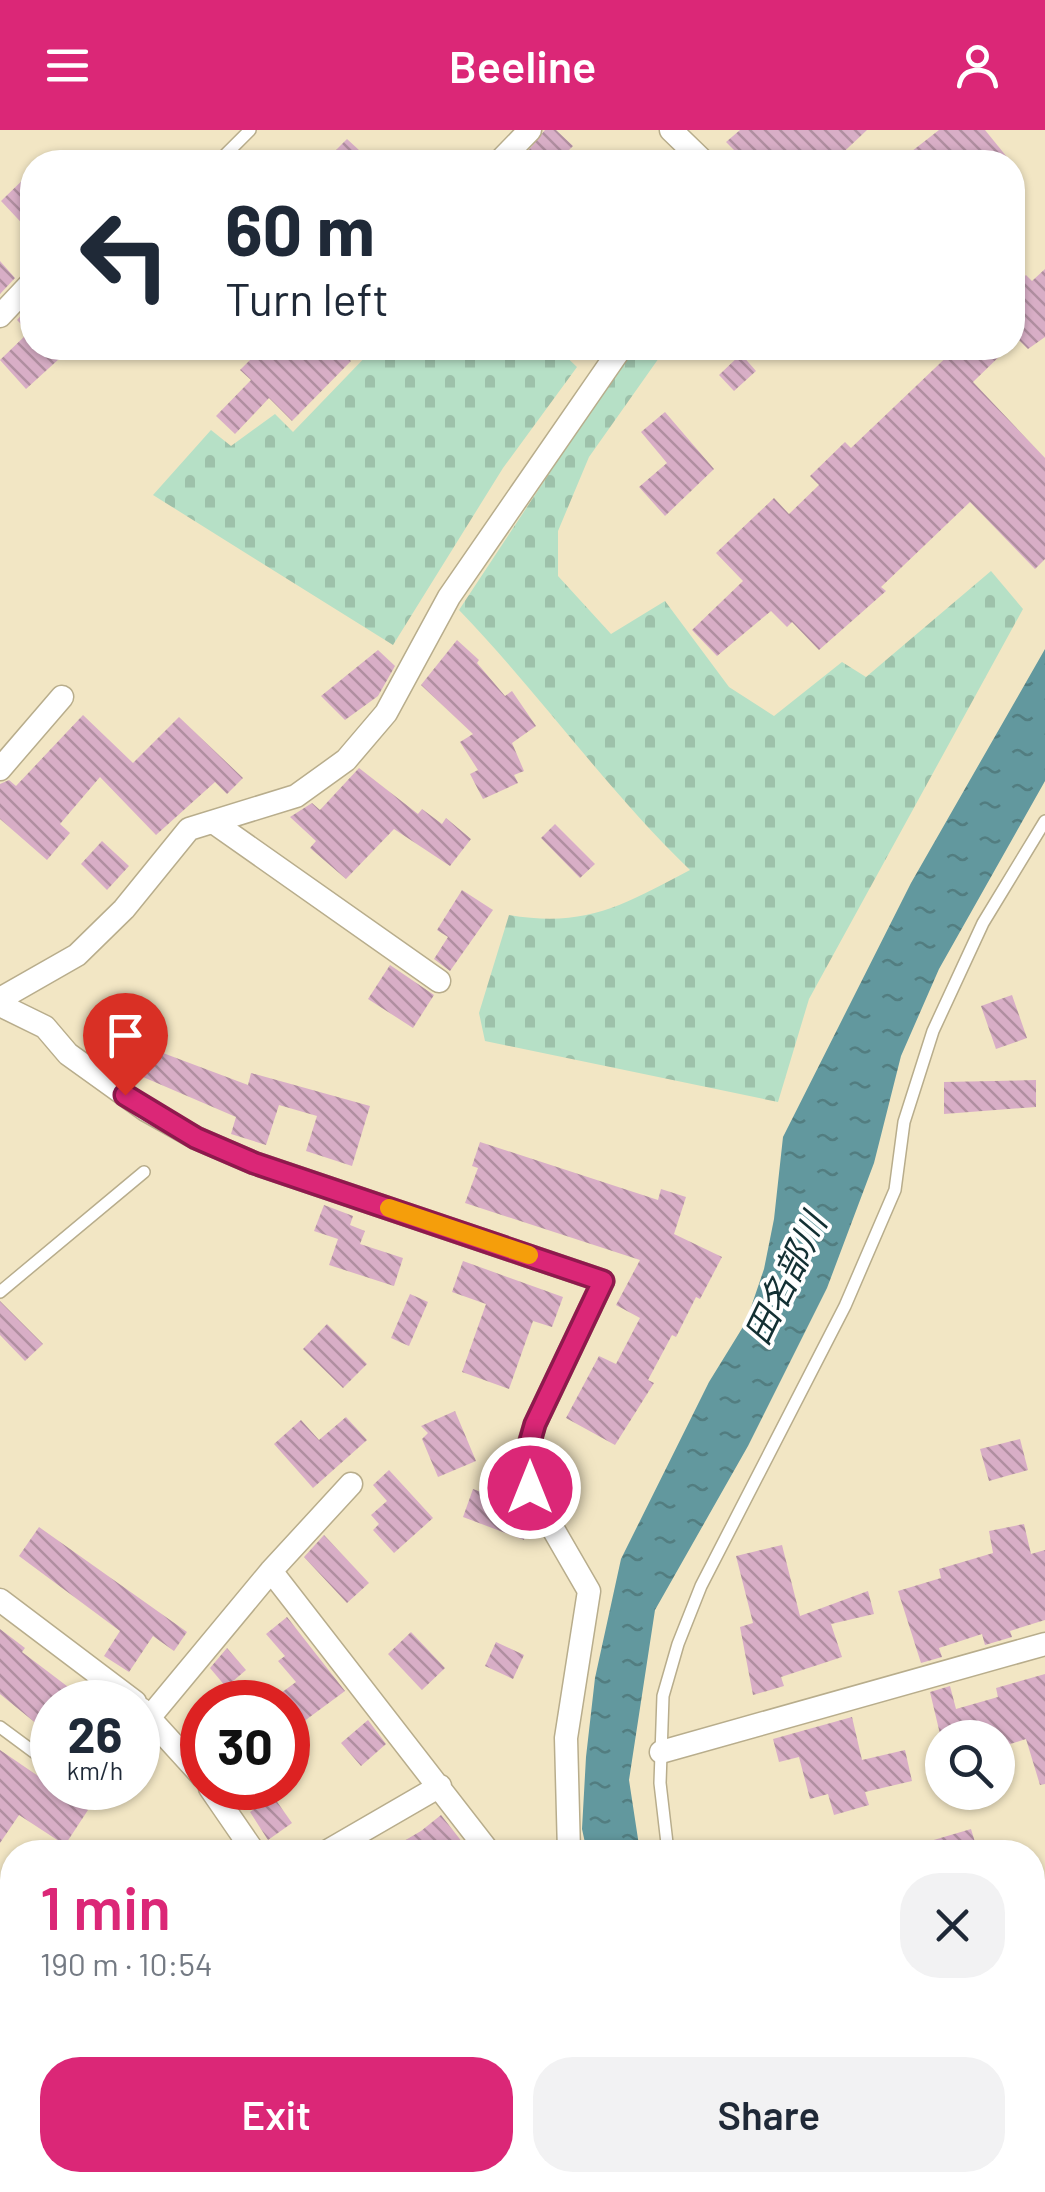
<!DOCTYPE html>
<html lang="en">
<head>
<meta charset="utf-8">
<style>
	:root { --surface:#fff; --page:#f2f2f3; --text:#1f2937; --muted:#747a83; --accent:#db2777 }
	body { margin:0; font-family:Barlow,"Noto Sans JP",sans-serif; background:var(--page); color:var(--text); height:100vh; display:flex; flex-direction:column; font-size:38px; white-space:nowrap }
	* { box-sizing:border-box; margin:0 }
	p { font-size:32px; color:var(--muted) }
	.icon { flex:none; width:55px; height:55px; fill:none; stroke:currentColor; stroke-width:2; stroke-linecap:round; stroke-linejoin:round }
	.map { position:relative; flex:1; overflow:hidden }
	.drawer { position:absolute; left:0px; top:1710px; width:1045px; height:352px; display:flex; flex-direction:column; background:var(--surface); border-radius:40px 40px 0 0; box-shadow:0 2px 8px #0004 }
	.drawer>* { flex:none }
	.top-card { position:absolute; left:20px; top:20px; width:1005px; height:210px; border-radius:40px; box-shadow:0 2px 8px #0004; background:#fff; color:var(--text); overflow:hidden }
	.tools { position:absolute; left:925px; top:1590px; display:grid; gap:20px }
	.tools a { display:grid; place-items:center; width:90px; height:90px; border-radius:50%; background:var(--surface); box-shadow:0 2px 8px #0004; font-size:50px }
	.speed { position:absolute; left:30px; top:1550px; display:flex; gap:20px; font-size:50px; font-weight:700; text-align:center }
	.speed>* { display:grid; place-content:center; width:130px; height:130px; border-radius:50%; background:var(--surface); box-shadow:0 2px 8px #0004; line-height:1 }
	.speed small { font-size:25px; font-weight:400 }
	.speed .limit { border:15px solid #d22; background:#fff; color:#111 }
	.pin { position:absolute; display:grid; place-items:center; width:85px; height:85px; color:#fff; margin:-102px -42px; border-radius:50% 50% 50% 0; rotate:-45deg; box-shadow:0 0 10px #0007 }
	.pin .icon { rotate:45deg }
	.me { position:absolute; width:110px; margin:-55px; rotate:0deg; stroke-linejoin:round; filter:drop-shadow(0 0 8px #0008) }
	.turn { display:flex; align-items:center; gap:35px; height:210px; padding:0 40px; font-size:45px }
	.turn .icon { width:130px; height:130px; stroke-width:2.5 }
	.turn b { display:block; font-size:70px; line-height:85px }
	.round { display:grid; place-items:center; flex:none; width:105px; height:105px; border-radius:40px; background:var(--page) }
	.overview { display:flex; align-items:center; justify-content:space-between; height:170px; padding:0 40px }
	h1 { font-size:60px; font-weight:600; line-height:75px; color:var(--accent) }
	.cta { display:flex; gap:20px; margin-top:auto; padding:20px 40px }
	.cta a { flex:1; height:115px; border-radius:40px; background:var(--accent); color:#fff; font-size:40px; font-weight:600; line-height:115px; text-align:center }
	.cta a+a { background:var(--page); color:var(--text) }
	header { display:flex; justify-content:space-between; align-items:center; height:130px; padding:0 40px; background:var(--accent); color:#fff; font-size:45px; font-weight:600 }
	.map>svg:first-child { display:block }
	.cemetery { fill:url(#cemetery-stones) }
	.water { fill:url(#water-ripples) }
	.building { fill:url(#building-back-hatch) }
	.lines { fill:none; stroke-linecap:round; stroke-linejoin:round }
	.service-casing { stroke:#b8ad8c; stroke-width:14 }
	.minor-casing { stroke:#b8ad8c; stroke-width:25 }
	.service { stroke:#fff; stroke-width:11 }
	.minor { stroke:#fff; stroke-width:22 }
	.route-casing { stroke:#8e194d; stroke-width:25 }
	.route { stroke:#db2777; stroke-width:18 }
	.slow { stroke:#f59e0b; stroke-width:18 }
	.labels { text-anchor:middle; dominant-baseline:central; stroke-width:8; stroke-linejoin:round; paint-order:stroke }
	.water-label { font-size:35px; font-style:italic; fill:#133033; stroke:#fff }
</style>
</head>
<body>
<header><svg class="icon" aria-label="menu" viewBox="0 0 24 24"><path d="M4 6h16M4 12h16M4 18h16"/></svg>Beeline<svg class="icon" aria-label="person" viewBox="0 0 24 24"><circle cx="12" cy="8" r="4"/><path d="M4 21q1-7 8-7t8 7"/></svg></header>
<div class="map">
<svg width="1045" height="2062" viewBox="0 0 1045 2062">
	<defs>
		<pattern id="cemetery-stones" width="16" height="16" patternUnits="userSpaceOnUse" patternTransform="scale(2.5)"><rect width="16" height="16" fill="#b6e0c6"/><path d="M2 7V4a2 2 0 0 1 4 0v3zM10 15v-3a2 2 0 0 1 4 0v3z" fill="#9dc1aa"/></pattern>
		<pattern id="water-ripples" width="26" height="14" patternUnits="userSpaceOnUse" patternTransform="scale(2.5)"><rect width="26" height="14" fill="#62989e"/><path d="M2 4q2-2 4 0t4 0M15 11q2-2 4 0t4 0" fill="none" stroke="#527d80"/></pattern>
		<pattern id="building-back-hatch" width="6" height="6" patternUnits="userSpaceOnUse" patternTransform="scale(2.5)"><rect width="6" height="6" fill="#d8aec6"/><path d="M-1 5l2 2M0 0l6 6M5-1l2 2" fill="none" stroke="#b08ea0"/></pattern>
	</defs>
	<rect width="100%" height="100%" fill="#f2e6c4"/>
	<path class="cemetery" d="M374 218H557L577 237 503 338 393 515 153 365 211 300 231 316 275 284 293 302Z
		M632 218H666L589 327 558 401V446L611 504 665 471 729 557 774 586 842 532 866 547 991 441 1023 479 809 869 778 972 485 911 479 883 509 785C587 798 623 775 690 740 606 659 540 564 459 480Z"/>
	<path class="water" d="M1045 519V651L939 839 901 926 874 1033 827 1158 748 1316 655 1480 629 1650 640 1722H587L582 1699 586 1627 595 1548 621 1429 709 1252 746 1192 764 1139 774 1089 783 1007 911 753Z
		M694 2050H756L760 2062H697Z"/>
	<path class="building" d="M545 0H556L573 16 557 32H519Z
		M740 0H867L833 32H746L726 12Z
		M939 0H985L1011 32H898Z
		M347 9 372 32H324Z
		M32 41V104L1 71Z
		M0 131 15 148 0 164Z
		M1045 139V207L1028 219 1012 203V194L1023 184 1012 173V158L1026 145 1032 151Z
		M32 173V218H71L26 259 0 230 29 202 17 190Z
		M262 218H337L351 231 292 291 269 268 235 304 216 286 251 250 240 240Z
		M956 218H1008L973 252 1045 328V429L1035 439 970 372 881 457 886 461 819 520 792 492 787 497 771 481 717 526 692 500 743 451 716 423 774 368 789 384 819 355 810 346 845 312 851 318Z
		M741 224 756 241 734 261 719 245Z
		M665 282 714 339 665 386 639 357 667 333 641 302Z
		M457 510 479 530 477 533 505 566 512 561 536 596 512 613 524 641 514 645 518 653 483 669 470 644 478 640 460 612 473 604 421 555Z
		M378 520 395 536 378 566 345 590 321 566Z
		M83 585 133 633 179 587 243 648 227 664 215 652 156 705 100 647 60 694 70 703 47 730 0 689V654L9 650 16 656Z
		M359 638 418 684 422 679 442 694 446 688 471 709 450 736 394 699 346 749 310 718 316 711 290 687 312 673 320 680Z
		M555 694 595 734 580 748 541 708Z
		M102 711 129 736 107 760 81 734Z
		M462 760 493 780 450 841 434 829 448 807 437 800Z
		M390 835 434 865 413 898 368 869Z
		M1012 865 1027 908 996 919 981 876Z
		M155 920 248 955 251 943 370 976 352 1036 306 1021 317 986 279 975 266 1015 231 1004 236 987 143 947Z
		M1036 950V977L944 984V952Z
		M480 1012 658 1070 661 1059 686 1067 674 1104 722 1127 700 1169 696 1167 676 1207 672 1205 648 1250 654 1253 615 1315 566 1288 599 1226 616 1234 640 1188 616 1175 640 1130 465 1073 478 1038 472 1036Z
		M324 1075 353 1086 350 1095 365 1101 360 1114 403 1128 394 1156 329 1135 338 1109 314 1101Z
		M463 1131 563 1167 552 1197 533 1191 509 1259 462 1242 486 1174 452 1162Z
		M410 1164 428 1172 409 1216 391 1208Z
		M0 1171 43 1214 25 1231 0 1205Z
		M327 1194 367 1234 343 1258 303 1219Z
		M455 1281 476 1331 438 1347 422 1309 428 1303 421 1296Z
		M346 1287 367 1310 313 1358 274 1314 301 1290 319 1310Z
		M1020 1309 1028 1340 989 1351 980 1319Z
		M389 1340 433 1388 394 1423 373 1400 379 1394 371 1385 387 1371 373 1355Z
		M473 1359 500 1369 498 1377 529 1387 524 1410 463 1387Z
		M1024 1394 1031 1424 1045 1420V1490L1010 1501 1012 1507 985 1515 982 1504 939 1518 942 1527 921 1533 898 1461 941 1448 939 1439 993 1423 989 1401Z
		M39 1397 187 1502 174 1521 153 1506 129 1542 104 1526 120 1501 19 1426Z
		M324 1405 369 1453 347 1473 304 1427Z
		M782 1415 800 1486 868 1461 874 1484 831 1494 842 1527 781 1547 784 1556 753 1565 740 1497 753 1493 736 1426Z
		M287 1487 345 1561 303 1592 281 1563 296 1552 278 1531 285 1526 266 1504Z
		M0 1499 25 1518 22 1522 88 1572H52V1593L45 1587 38 1595 0 1564Z
		M411 1502 445 1538 422 1560 388 1524Z
		M496 1512 524 1525 513 1549 485 1536Z
		M227 1518 246 1540 226 1557 210 1538Z
		M1045 1544V1654L1040 1655 1026 1609 998 1618V1608H975L971 1596 940 1604 930 1562 950 1556 956 1579 998 1567 996 1558Z
		M852 1587 862 1630 905 1620 912 1651 865 1662 869 1675 834 1685 828 1664 810 1669 799 1627 779 1632 773 1609Z
		M368 1590 386 1614 361 1636 341 1613Z
		M0 1620 88 1680 65 1715 19 1685 0 1713Z
		M273 1666 292 1693 268 1710 250 1682Z
		M441 1685 470 1722H385L421 1701Z
		M971 1699 978 1722H911L910 1717Z"/>
	<g class="lines">
		<defs>
			<path id="service" d="M218 32 250 0
				M0 1162 144 1042
				M0 1597 42 1628
				M668 1722 660 1653 663 1566 678 1514 701 1456 845 1176 895 1060 904 992 933 901 983 793 1045 691
				M1032 1790 1045 1834
				M783 2050 787 2062
				M831 2050 834 2062"/>
			<path id="minor" d="M671 0 704 32
				M499 32 530 0
				M0 186 32 152
				M0 639 62 567
				M216 694 439 851
				M0 869 77 825 124 779 189 699 296 666 346 630 386 583 449 467 621 218
				M0 875 45 897 68 924 146 980 196 1008 254 1033 603 1151 535 1294 523 1333 530 1359 589 1461 566 1608 569 1722
				M271 1441 489 1722
				M0 1470 135 1572
				M141 1579 202 1646
				M149 1588 271 1441 351 1354
				M661 1622 1045 1514
				M210 1658 254 1722
				M326 1722 440 1656
				M669 2050 670 2062
				M374 2062 375 2050"/>
		</defs>
		<use href="#service" class="service-casing"/>
		<use href="#minor" class="minor-casing"/>
		<use href="#service" class="service"/>
		<use href="#minor" class="minor"/>
	</g>
	<g class="lines">
		<defs>
			<path id="route" d="M125 965 196 1008 254 1033 603 1151 535 1294 524 1333 530 1358"/>
		</defs>
		<use href="#route" class="route-casing"/>
		<use href="#route" class="route"/>
		<path class="slow" d="M389 1078 529 1125"/>
	</g>
	<g class="labels">
		<g class="water-label">
			<text transform="translate(784 1148) rotate(-64)">田名部川</text>
		</g>
	</g>
</svg>
<div class="tools">
<a><svg class="icon" aria-label="search" viewBox="0 0 24 24"><circle cx="10" cy="10" r="6"/><path d="M15 15l6 6"/></svg></a>
</div>
<div class="speed"><div>26<small>km/h</small></div><div class="limit">30</div></div>
<div class="pin" style="left:125px;top:965px;background:#d93025"><svg class="icon" aria-label="arrive" viewBox="0 0 24 24"><path d="M6 21V4h12l-3 4 3 4H6"/></svg></div>
<svg class="me" style="left:530px;top:1358px" viewBox="-20 -20 40 40"><circle r="17" fill="#db2777" stroke="#fff" stroke-width="3"/><path d="M0-11L8 9 0 5-8 9z" fill="#fff"/></svg>
<div class="top-card">
<div class="turn"><svg class="icon" aria-label="left" viewBox="0 0 24 24"><path d="M17 20v-9H6M10 6l-5 5 5 5"/></svg><div><b>60 m</b>Turn left</div></div>
</div>
<section class="drawer">
<div class="overview"><div><h1>1 min</h1><p>190 m · 10:54</p></div><a class="round"><svg class="icon" aria-label="close" viewBox="0 0 24 24"><path d="M6 6l12 12M18 6L6 18"/></svg></a></div>
<div class="cta"><a>Exit</a><a>Share</a></div>
</section>
</div>
</body>
</html>
